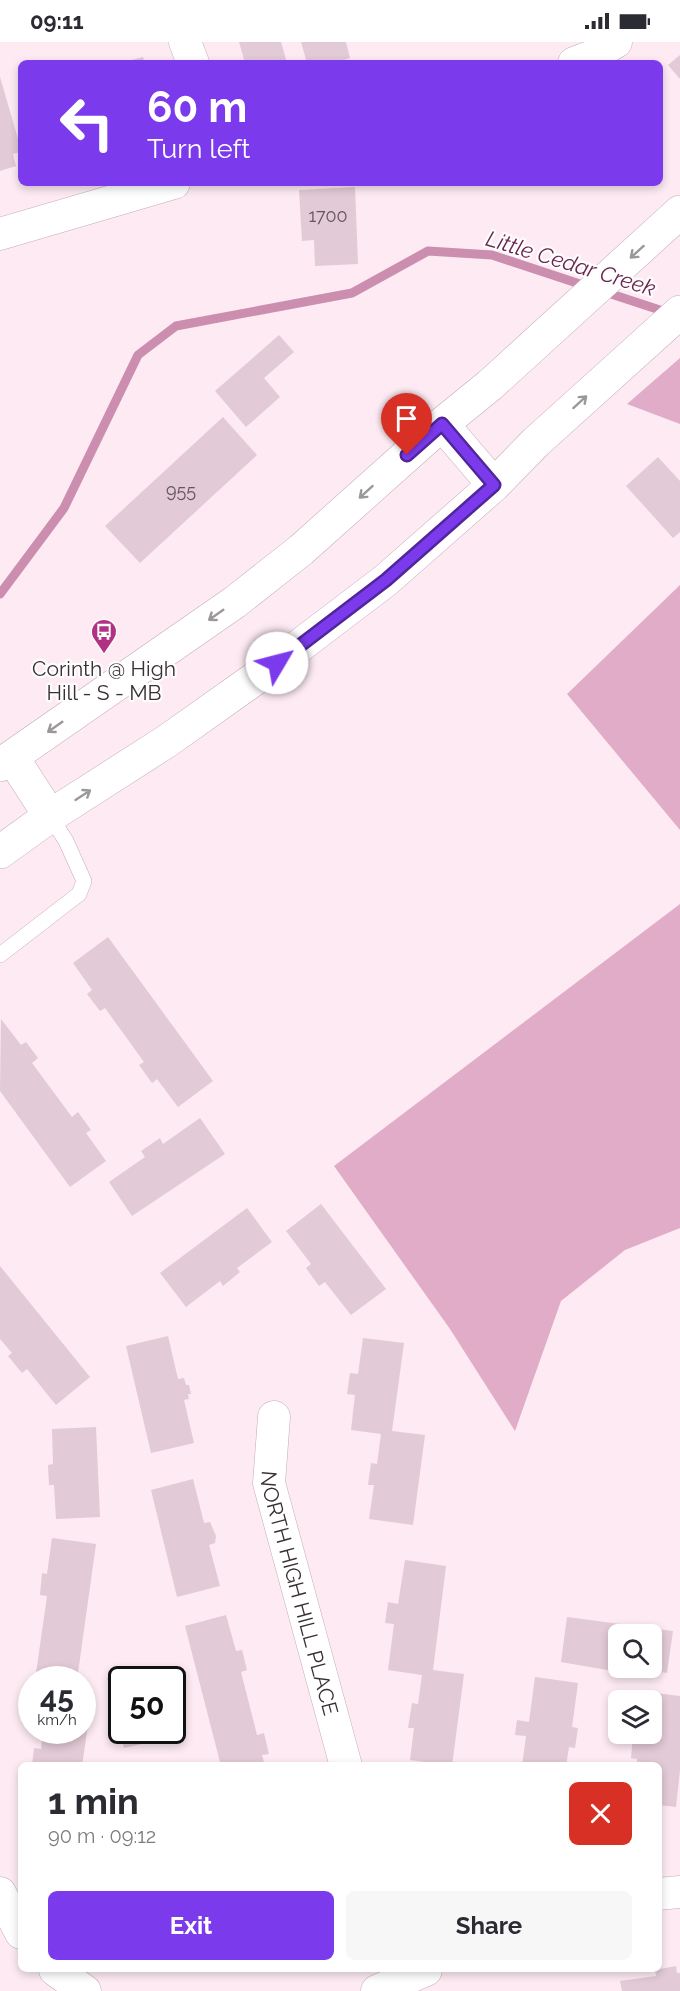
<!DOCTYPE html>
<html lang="en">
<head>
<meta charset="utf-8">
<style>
	:root { --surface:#fff; --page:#f7f7f7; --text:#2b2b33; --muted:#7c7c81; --accent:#7c3aed }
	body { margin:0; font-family:Raleway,sans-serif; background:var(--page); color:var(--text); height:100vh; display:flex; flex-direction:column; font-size:22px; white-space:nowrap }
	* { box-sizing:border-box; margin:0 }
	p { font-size:20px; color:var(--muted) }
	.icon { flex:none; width:33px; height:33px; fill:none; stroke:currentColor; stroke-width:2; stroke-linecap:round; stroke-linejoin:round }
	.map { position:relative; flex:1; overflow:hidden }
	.sheet { position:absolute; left:18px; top:1720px; width:644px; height:210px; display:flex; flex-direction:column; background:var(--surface); border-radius:9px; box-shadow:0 3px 9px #0003 }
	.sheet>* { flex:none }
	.hud { position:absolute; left:18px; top:18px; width:645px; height:126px; border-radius:9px; box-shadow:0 3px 9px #0003; background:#7c3aed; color:#fff; overflow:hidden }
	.fabs { position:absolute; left:608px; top:1582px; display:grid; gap:12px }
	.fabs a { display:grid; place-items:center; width:54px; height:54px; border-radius:9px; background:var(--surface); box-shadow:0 3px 9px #0003; font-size:30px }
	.speed { position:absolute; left:18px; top:1624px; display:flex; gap:12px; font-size:30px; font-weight:700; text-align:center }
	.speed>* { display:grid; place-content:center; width:78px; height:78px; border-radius:50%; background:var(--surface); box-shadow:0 3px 9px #0003; line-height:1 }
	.speed small { font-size:15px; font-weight:400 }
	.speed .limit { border:3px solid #111; border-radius:9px; background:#fff; color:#111 }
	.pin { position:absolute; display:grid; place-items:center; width:51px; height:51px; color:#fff; margin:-62px -26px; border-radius:50% 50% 50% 0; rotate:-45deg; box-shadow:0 0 6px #0007 }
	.pin .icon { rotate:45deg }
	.me { position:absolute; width:66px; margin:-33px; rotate:53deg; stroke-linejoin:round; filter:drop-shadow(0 0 4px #0008) }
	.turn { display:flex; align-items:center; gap:21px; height:126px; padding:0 30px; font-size:27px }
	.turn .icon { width:78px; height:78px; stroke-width:2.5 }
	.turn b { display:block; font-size:42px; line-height:51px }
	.round { display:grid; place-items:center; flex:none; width:63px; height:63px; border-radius:9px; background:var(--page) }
	.summary { display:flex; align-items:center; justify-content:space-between; height:102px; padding:0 30px }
	h1 { font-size:36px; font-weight:700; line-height:45px }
	.action { display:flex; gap:12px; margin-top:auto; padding:12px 30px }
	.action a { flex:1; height:69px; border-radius:9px; background:var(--accent); color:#fff; font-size:24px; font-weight:700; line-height:69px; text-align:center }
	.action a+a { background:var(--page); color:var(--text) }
	.status { display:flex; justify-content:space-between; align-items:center; height:42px; padding:0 30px; background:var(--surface); direction:ltr }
	.status svg { height:16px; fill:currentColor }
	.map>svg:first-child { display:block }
	.green { fill:#e1acc8 }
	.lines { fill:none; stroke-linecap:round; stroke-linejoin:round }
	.stream { stroke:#cb8eaf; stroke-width:9 }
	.building { fill:#e2cad6 }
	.service-casing { stroke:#c2acb7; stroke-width:16 }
	.minor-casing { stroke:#c2acb7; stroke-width:33 }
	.secondary-casing { stroke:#c2acb7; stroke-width:34 }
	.service { stroke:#fff; stroke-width:15 }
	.minor { stroke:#fff; stroke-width:32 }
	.secondary { stroke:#fff; stroke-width:33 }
	.oneway { stroke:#9c989a }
	.route-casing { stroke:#51269a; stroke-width:15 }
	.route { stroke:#7c3aed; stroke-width:10 }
	.labels { text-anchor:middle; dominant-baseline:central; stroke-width:4.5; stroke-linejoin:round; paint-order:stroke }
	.number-label { font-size:18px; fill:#63565c }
	.poi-label { font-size:21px; fill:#393034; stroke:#fdfdfd }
	.street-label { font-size:21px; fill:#393034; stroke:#fdfdfd }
	.water-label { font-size:22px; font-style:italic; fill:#6b2450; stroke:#fdfdfd }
</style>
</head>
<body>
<div class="status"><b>09:11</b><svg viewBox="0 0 49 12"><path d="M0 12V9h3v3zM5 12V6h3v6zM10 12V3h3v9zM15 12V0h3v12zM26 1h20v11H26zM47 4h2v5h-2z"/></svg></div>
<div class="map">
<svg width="680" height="1949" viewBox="0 0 680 1949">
	<rect width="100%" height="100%" fill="#fdeaf3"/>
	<path class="green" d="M680 316V382L627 362Z
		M680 543V788L567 652Z
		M680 862V1186L625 1208 561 1259 515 1389 450 1287 334 1124Z"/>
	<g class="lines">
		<path class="stream" d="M602 249 669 271
			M0 552 64 466 138 313 176 284 352 251 428 209 492 213 589 245"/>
	</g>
	<path class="building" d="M239 0H281L287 21H245Z
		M301 0H346L350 16 335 21H307Z
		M680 13V37L668 23Z
		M143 15 145 21H124V20Z
		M0 35 21 107V110L13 112 16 124 0 129Z
		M355 145 358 222 315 224 314 198 302 199 299 148Z
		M279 293 294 310 264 336 280 355 246 385 215 349Z
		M223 375 257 413 140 521 105 484Z
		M658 415 680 439V490L673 496 626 444Z
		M108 895 213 1039 178 1065 157 1037 152 1041 139 1023 144 1020 105 966 100 969 87 952 92 948 73 921Z
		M1 977 21 1003 26 1000 38 1016 32 1021 72 1075 78 1070 91 1088 86 1091 106 1119 70 1145 0 1049Z
		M200 1076 225 1112 132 1174 109 1140 145 1115 141 1109 160 1096 163 1102Z
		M321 1162 386 1247 351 1273 325 1240 319 1244 306 1226 311 1222 286 1189Z
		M247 1166 272 1200 237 1226 240 1230 223 1244 220 1239 186 1265 160 1231Z
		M0 1224 90 1335 56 1363 27 1327 22 1331 8 1314 12 1311 0 1297Z
		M168 1294 178 1337 184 1336 186 1343H189L191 1352H188L189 1357 184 1358 194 1401 151 1411 126 1304Z
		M363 1296 404 1301 392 1389 425 1393 413 1483 369 1477 374 1443H368L371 1421 377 1422 381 1392 351 1388 355 1353 347 1352 350 1331 358 1332Z
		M96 1385 100 1475 56 1477 54 1443H49L48 1423 53 1422 52 1387Z
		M193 1437 204 1481 210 1480 216 1494 215 1501 209 1503 220 1544 177 1555 151 1448Z
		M52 1496 96 1502 77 1638H35L47 1554 40 1553 42 1531 47 1532Z
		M405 1518 446 1524 433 1628 464 1632 452 1724 410 1718 414 1686H408L412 1661 418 1662 422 1633 388 1628 394 1582 385 1581 388 1560 398 1562Z
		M226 1573 236 1609 242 1608 247 1628 241 1630 257 1693 264 1691 269 1712 262 1713 265 1724H221L185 1584Z
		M567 1575 673 1589 667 1631 640 1627 651 1626V1593H618V1626H625L624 1631 561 1620Z
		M130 1630 132 1638H122V1689H162L164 1697 124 1706 107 1636Z
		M535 1635 578 1641 572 1685 578 1686 575 1706 569 1705 566 1724H522L526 1694 515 1693 517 1678 529 1680Z
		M647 1650 680 1654V1728L676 1765 658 1763V1724H637V1717L631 1716 633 1693 641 1694 642 1692H651V1659H646Z
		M82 1675 89 1676 82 1724 32 1723 34 1706 41 1707 43 1689H82Z
		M676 1924 677 1931H680V1949H622L620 1939 656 1934 655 1928Z"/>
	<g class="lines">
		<defs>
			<path id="service" d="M0 913 79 852 84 839 66 799 50 774"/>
			<g id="minor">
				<path d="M185 0 193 21"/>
				<path d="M574 21 590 15 616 0"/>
				<path d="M0 192 174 141"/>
				<path id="s1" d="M274 1375 269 1441 346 1724"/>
				<path d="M0 1851 21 1891"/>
				<path d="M658 1852 680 1850"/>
				<path d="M55 1928 85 1949"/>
				<path d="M377 1949 426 1928"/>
			</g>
			<path id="secondary" d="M442 382 494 443
				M12 715 50 774
				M0 723 235 560 301 508 442 382 490 343 680 170
				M0 810 50 774 167 699 277 621 386 538 494 443 536 400 680 270"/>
		</defs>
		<use href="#service" class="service-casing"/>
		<use href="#minor" class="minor-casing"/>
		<use href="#secondary" class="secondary-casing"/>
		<use href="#service" class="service"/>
		<use href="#minor" class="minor"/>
		<use href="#secondary" class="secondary"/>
	</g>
	<defs><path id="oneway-shaft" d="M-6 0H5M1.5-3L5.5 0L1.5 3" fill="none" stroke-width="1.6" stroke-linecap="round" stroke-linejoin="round" transform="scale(1.5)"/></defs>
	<g class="oneway">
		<use href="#oneway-shaft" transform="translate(637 210) rotate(138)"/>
		<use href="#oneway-shaft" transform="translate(580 360) rotate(-42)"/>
		<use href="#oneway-shaft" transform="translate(366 450) rotate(138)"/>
		<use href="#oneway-shaft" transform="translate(216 573) rotate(145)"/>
		<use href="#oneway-shaft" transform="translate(55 685) rotate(145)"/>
		<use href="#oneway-shaft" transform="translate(83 753) rotate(-33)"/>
	</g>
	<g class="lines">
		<defs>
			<path id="route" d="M277 621 386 538 494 443 442 382 407 413"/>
		</defs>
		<use href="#route" class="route-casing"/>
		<use href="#route" class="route"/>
	</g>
	<defs>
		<symbol id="bus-pin" viewBox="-11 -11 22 30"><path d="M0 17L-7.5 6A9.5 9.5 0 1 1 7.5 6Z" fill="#b03282" stroke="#fdfdfd"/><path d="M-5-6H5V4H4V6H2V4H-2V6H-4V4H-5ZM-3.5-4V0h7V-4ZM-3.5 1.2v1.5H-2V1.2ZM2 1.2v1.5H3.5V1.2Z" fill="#fff"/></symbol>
	</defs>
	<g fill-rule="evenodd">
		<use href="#bus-pin" x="89" y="575" width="30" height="40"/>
	</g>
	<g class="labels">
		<g class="number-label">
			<text x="328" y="173">1700</text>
			<text x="181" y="448">955</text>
		</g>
		<g class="poi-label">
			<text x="104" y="626">Corinth @ High<tspan x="104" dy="24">Hill - S - MB</tspan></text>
		</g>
		<g class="street-label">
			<text stroke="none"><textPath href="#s1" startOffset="180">NORTH HIGH HILL PLACE</textPath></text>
		</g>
		<g class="water-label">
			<text transform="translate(571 221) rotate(17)">Little Cedar Creek</text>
		</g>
	</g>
</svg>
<div class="fabs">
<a><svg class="icon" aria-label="search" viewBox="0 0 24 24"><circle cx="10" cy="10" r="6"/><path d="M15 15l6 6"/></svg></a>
<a><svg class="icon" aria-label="layers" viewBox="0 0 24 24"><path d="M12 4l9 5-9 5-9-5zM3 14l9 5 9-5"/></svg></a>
</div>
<div class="speed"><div>45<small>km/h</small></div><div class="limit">50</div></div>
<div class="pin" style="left:407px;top:413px;background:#d93025"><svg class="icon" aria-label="arrive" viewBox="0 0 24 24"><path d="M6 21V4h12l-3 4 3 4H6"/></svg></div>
<svg class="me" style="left:277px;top:621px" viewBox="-20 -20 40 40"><circle r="19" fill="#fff"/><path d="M0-13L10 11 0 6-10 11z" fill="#7c3aed"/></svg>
<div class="hud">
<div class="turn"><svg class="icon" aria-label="left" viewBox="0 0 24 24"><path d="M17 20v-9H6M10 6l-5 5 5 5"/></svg><div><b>60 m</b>Turn left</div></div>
</div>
<section class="sheet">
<div class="summary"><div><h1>1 min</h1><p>90 m · 09:12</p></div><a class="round" style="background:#d93025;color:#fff"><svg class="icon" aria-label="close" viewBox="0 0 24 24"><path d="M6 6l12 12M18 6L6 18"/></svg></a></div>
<div class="action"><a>Exit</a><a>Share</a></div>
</section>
</div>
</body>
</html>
